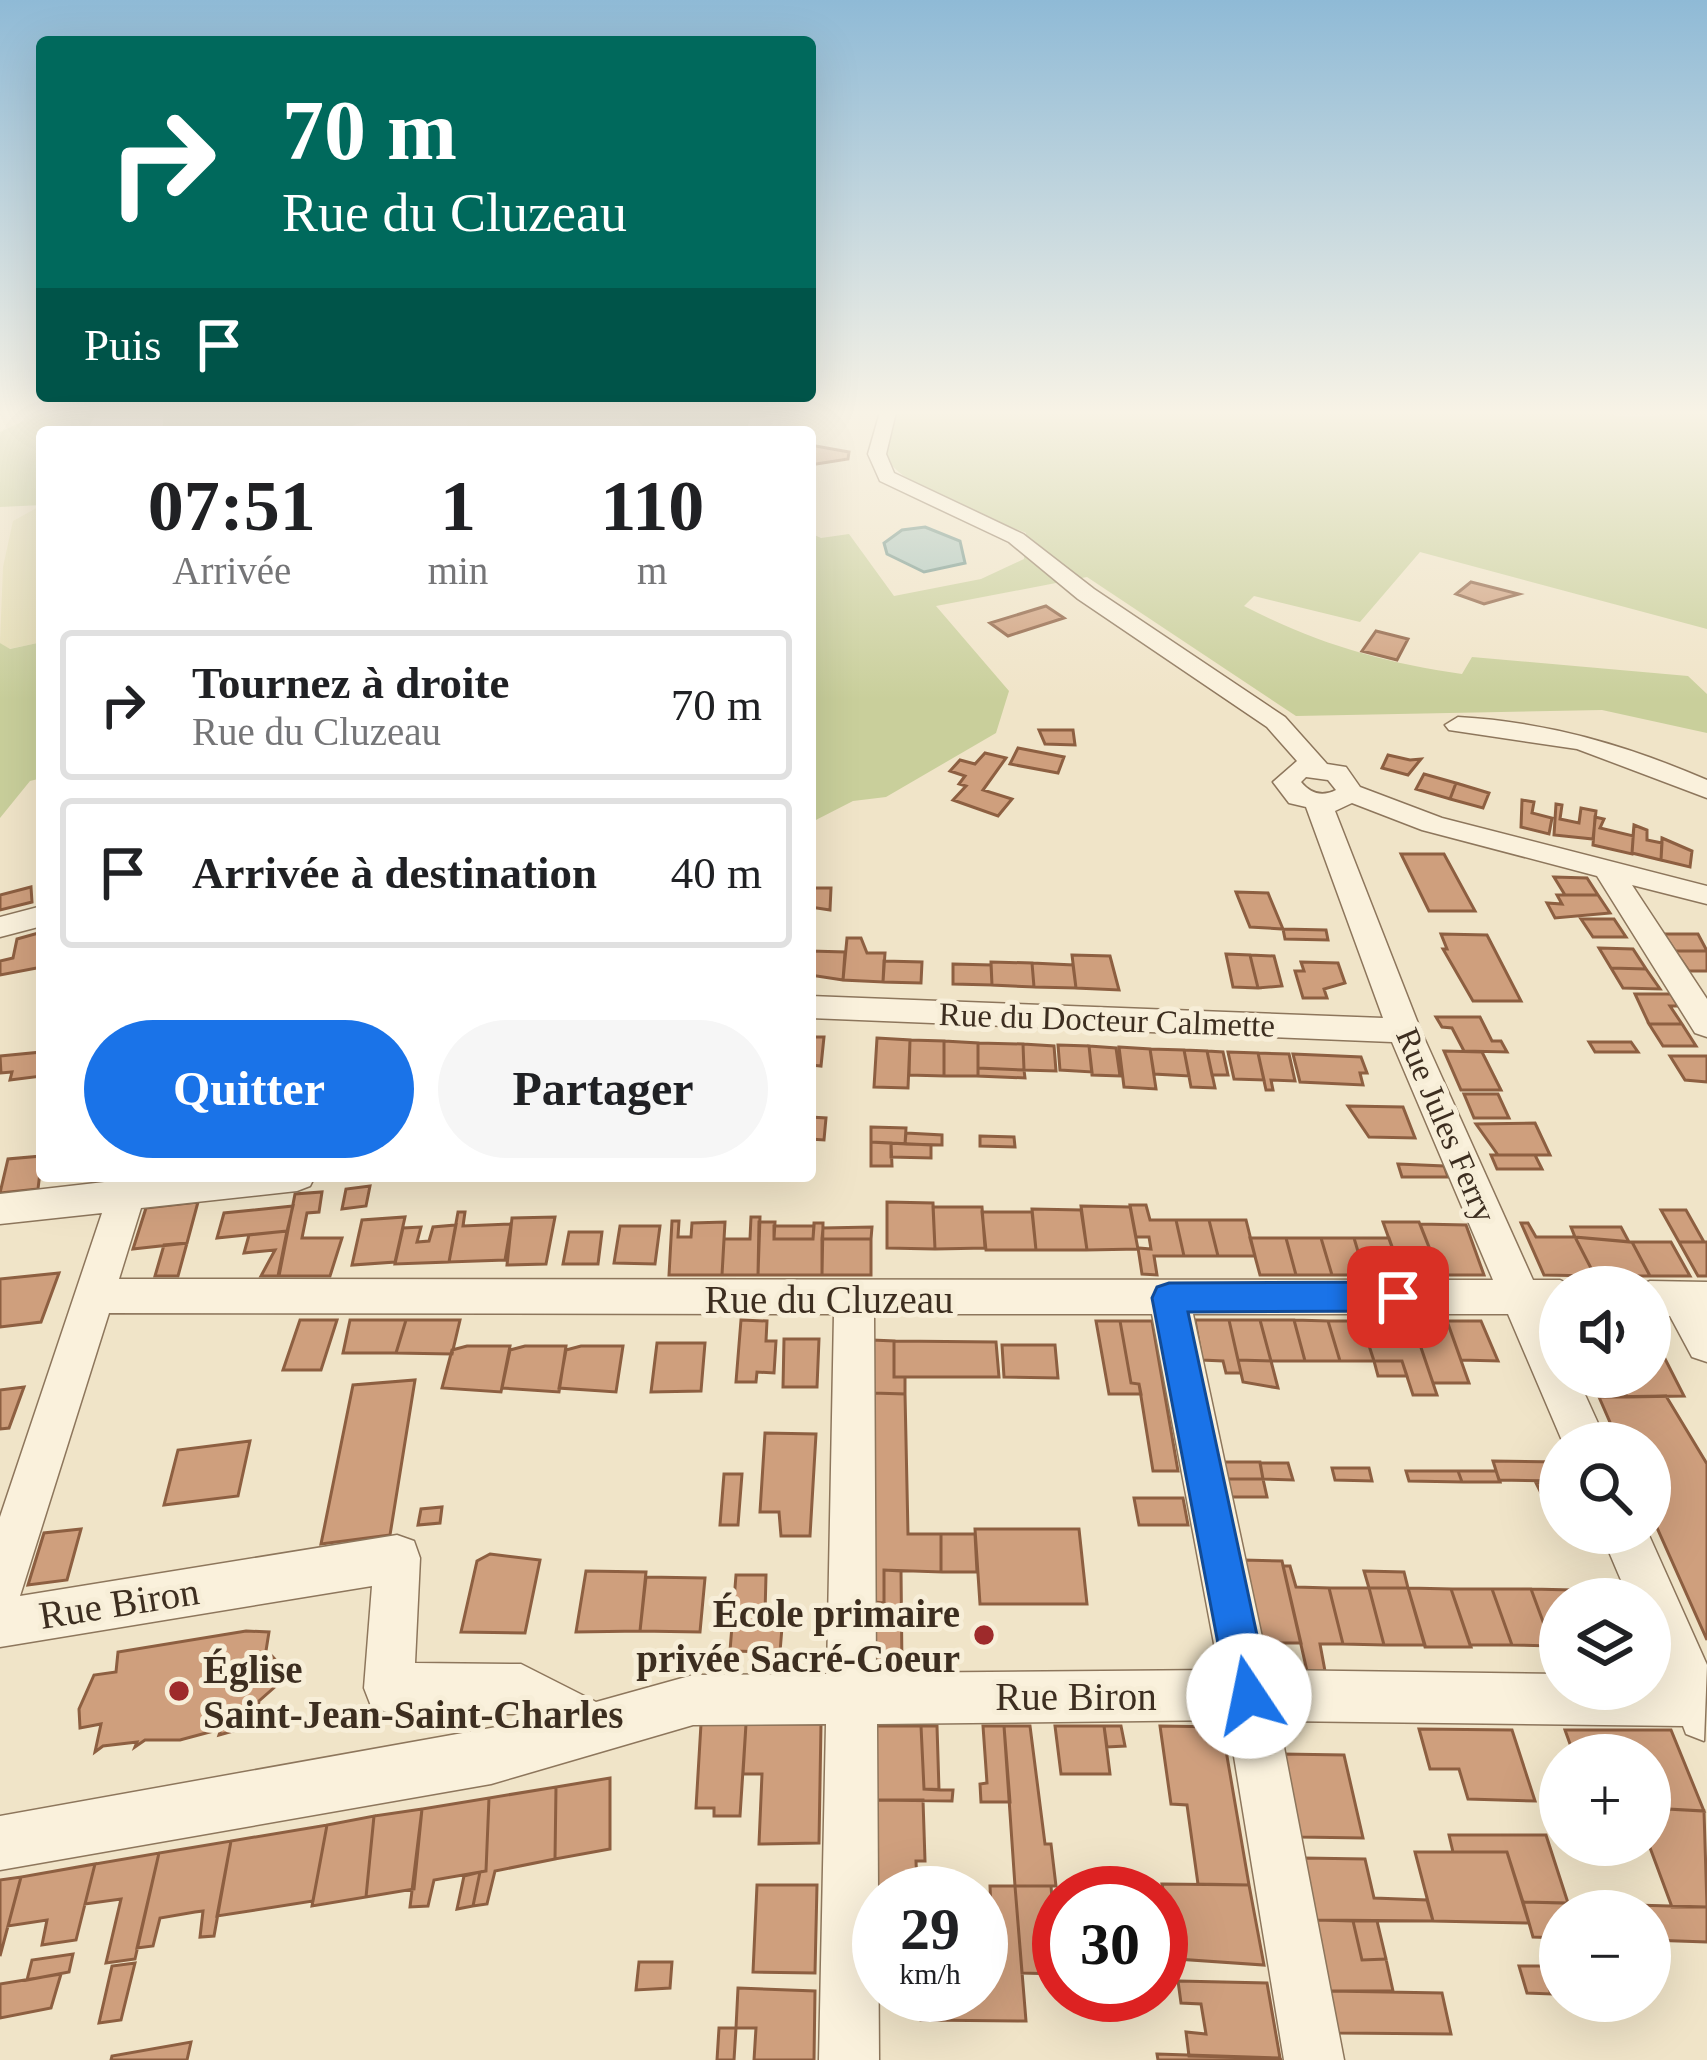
<!DOCTYPE html>
<html lang="fr">
<head>
<meta charset="utf-8">
<style>
	:root { --surface:#fff; --page:#f6f6f6; --text:#202124; --muted:#757577; --line:#e0e0e0; --accent:#1a73e8 }
	body { margin:0; font-family:Georgia,serif; background:var(--page); color:var(--text); height:100vh; display:flex; flex-direction:column; font-size:45px; white-space:nowrap }
	* { box-sizing:border-box; margin:0 }
	p { font-size:39px; color:var(--muted) }
	.icon { flex:none; width:66px; height:66px; fill:none; stroke:currentColor; stroke-width:2; stroke-linecap:round; stroke-linejoin:round }
	.map { position:relative; flex:1; overflow:hidden }
	.drawer { position:absolute; left:36px; top:426px; width:780px; height:756px; display:flex; flex-direction:column; background:var(--surface); border-radius:12px; box-shadow:0 12px 48px #0002 }
	.drawer>* { flex:none }
	.banner { position:absolute; left:36px; top:36px; width:780px; height:366px; border-radius:12px; box-shadow:0 12px 48px #0002; background:#00695c; color:#fff; overflow:hidden }
	.tools { position:absolute; left:1539px; top:1266px; display:grid; gap:24px }
	.tools a { display:grid; place-items:center; width:132px; height:132px; border-radius:50%; background:var(--surface); box-shadow:0 12px 48px #0002; font-size:60px }
	.speed { position:absolute; left:852px; top:1866px; display:flex; gap:24px; font-size:60px; font-weight:700; text-align:center }
	.speed>* { display:grid; place-content:center; width:156px; height:156px; border-radius:50%; background:var(--surface); box-shadow:0 12px 48px #0002; line-height:1 }
	.speed small { font-size:30px; font-weight:400 }
	.speed .limit { border:18px solid #d22; background:#fff; color:#111 }
	.pin { position:absolute; display:grid; place-items:center; width:102px; height:102px; color:#fff; margin:-51px; border-radius:24px; box-shadow:0 6px 18px #0006 }
	.me { position:absolute; width:132px; margin:-66px; rotate:349deg; stroke-linejoin:round; filter:drop-shadow(0 0 9px #0008) }
	.turn { display:flex; align-items:center; gap:42px; height:252px; padding:0 48px; font-size:54px }
	.turn .icon { width:156px; height:156px; stroke-width:2.5 }
	.turn b { display:block; font-size:84px; line-height:102px }
	.then { display:flex; align-items:center; height:114px; padding:0 48px; background:#0003; gap:24px; font-size:45px }
	.eta { display:flex; justify-content:space-evenly; align-items:center; height:204px; text-align:center }
	.eta b { font-size:72px; font-weight:800; line-height:84px }
	.action { display:flex; gap:24px; margin-top:auto; padding:24px 48px }
	.action a { flex:1; height:138px; border-radius:72px; background:var(--accent); color:#fff; font-size:48px; font-weight:800; line-height:138px; text-align:center }
	.action a+a { background:var(--page); color:var(--text) }
	ul { padding:0; list-style:none }
	li { display:flex; align-items:center; gap:36px; height:150px; margin:0 24px 18px; padding:0 24px; border:6px solid var(--line); border-radius:12px }
	li div { flex:1 }
	li b { display:block; font-size:45px }
	li em { font-style:normal }
	.map>svg:first-child { display:block }
	.farmland { fill:#e6deb5 }
	.green { fill:#c9cf9b }
	.water { fill:#a9c4bc; stroke:#6f938a; stroke-width:3 }
	.building { fill:#cf9f7d; stroke:#8d5f41; stroke-width:3 }
	.lines { fill:none; stroke-linecap:round; stroke-linejoin:round }
	.minor-casing { stroke:#8d765c; stroke-width:3 }
	.minor { fill:#faf1dc; fill-rule:evenodd }
	.route { fill:#1a73e8; stroke:#114b97; stroke-width:3 }
	.poi-dot { fill:#9e2a2b; stroke:#f7eed8; stroke-width:4.5 }
	.labels { text-anchor:middle; dominant-baseline:central; stroke-width:10; stroke-linejoin:round; paint-order:stroke }
	.street-label { font-size:33px; fill:#3d2e20; stroke:#f7eed8 }
	.near-street-label { font-size:39px; fill:#3d2e20; stroke:#f7eed8 }
	.near-poi-label { font-size:39px; font-weight:bold; fill:#3d2e20; stroke:#f7eed8; text-anchor:end }
</style>
</head>
<body>
<div class="map">
<svg width="1707" height="2060" viewBox="0 0 1707 2060">
	<rect width="100%" height="100%" fill="#f0e4c8"/>
	<path class="farmland" d="M478 412 633 415 645 428 470 432 466 421Z
		M42 505V642L9 649 0 643 3 567 13 521Z"/>
	<path class="green" d="M43 412H97L86 432H42V505L0 507V432Z
		M163 412 289 413 320 420 392 412 352 426 354 432H163Z
		M484 412H752L746 432H640L644 428 632 415Z
		M897 412H1597C1640 422 1665 412 1707 412V629L1420 552 1360 622 1254 596 1244 606C1315 643 1383 663 1462 674L1472 657 1688 676 1707 694V733L1602 710 1296 716 1087 577 936 606 1009 691 996 733 886 797 853 801 810 823V533L821 538 849 534 894 596 981 579 1024 559 1026 533C997 521 883 483 883 447 883 437 893 422 897 412Z
		M42 642V778L30 781 0 818V643L10 649Z"/>
	<path class="water" d="M925 527 960 541 965 563 924 572 887 554 884 543 902 530Z"/>
	<path class="building" d="M810 445 849 452 848 459 810 465Z
		M1471 582 1519 594 1484 604 1456 594Z
		M1046 606 1064 618 1008 636 990 623Z
		M1376 631 1408 639 1397 660 1362 651Z
		M1039 730H1073L1075 745 1045 744Z
		M1018 748 1064 757 1058 773 1010 764Z
		M985 753 1006 758 983 790 1012 799 998 816 953 800 966 786 959 784 965 776 950 771 960 760 975 764Z
		M1388 755 1410 760 1421 759 1408 775 1382 768Z
		M1424 774 1456 783 1450 799 1416 789Z
		M1456 783 1489 793 1483 808 1450 799Z
		M1522 800 1534 802 1532 813 1552 818 1549 834 1521 827Z
		M1556 804 1562 805 1560 819 1579 823 1581 808 1596 811 1593 839 1554 835Z
		M1595 817 1604 819 1600 828 1633 836 1634 825 1632 854 1593 845Z
		M1634 825 1647 830V840L1662 843 1661 860 1632 853Z
		M1662 838 1692 851 1690 867 1661 860Z
		M1401 854H1444L1475 911H1429Z
		M1554 877 1587 878 1598 895H1565Z
		M31 887 32 902 0 910V895Z
		M810 888H831L830 910 810 907Z
		M1236 892 1268 893 1283 929 1250 927Z
		M1557 895H1598L1610 913 1555 918 1547 903 1562 904Z
		M1581 919H1614L1626 937H1593Z
		M1283 929 1326 930 1328 940 1285 939Z
		M42 932V967L0 975V961L13 958 17 939Z
		M1441 934 1487 935 1521 1001H1473L1443 949H1447Z
		M1664 934H1698L1707 951H1675Z
		M847 938H861L867 953H885L883 982 843 980Z
		M1599 948 1633 949 1646 969 1611 968Z
		M810 951 845 952 843 980 810 975Z
		M1675 951H1707V971H1689Z
		M1226 954 1250 955 1258 988 1233 987Z
		M1072 955 1110 956 1119 990 1076 988Z
		M1250 955 1274 956 1282 986 1258 988Z
		M884 961 922 962 921 983 883 982Z
		M991 962 1032 963 1034 987 992 985Z
		M1301 962 1338 963 1345 983 1324 989 1327 998H1303L1295 971H1304Z
		M1032 963 1073 965 1076 988 1034 987Z
		M953 964 991 965 992 985 953 984Z
		M1611 968 1646 969 1660 989 1623 988Z
		M1635 994H1671L1678 1006H1670L1682 1024H1649Z
		M1436 1017H1480L1492 1041H1501L1507 1052 1464 1051 1452 1028 1442 1027Z
		M1649 1024H1682L1696 1046H1663Z
		M810 1037H824L821 1066 810 1065Z
		M877 1038 910 1040 908 1088 874 1087Z
		M910 1040 944 1041V1076L909 1075Z
		M944 1041 978 1043V1076H944Z
		M1589 1042H1631L1638 1052H1595Z
		M978 1043 1023 1044 1024 1070 978 1068Z
		M1023 1044 1054 1046 1056 1071 1024 1070Z
		M1058 1045 1089 1046 1092 1072 1060 1070Z
		M1089 1046 1116 1048 1120 1076 1092 1075Z
		M1119 1047 1150 1049 1156 1089 1124 1087Z
		M1150 1049 1184 1050 1189 1076 1154 1074Z
		M1184 1050 1207 1051 1215 1088 1191 1087Z
		M1207 1051 1223 1052 1228 1075H1212Z
		M1444 1051 1482 1052 1501 1090H1461Z
		M42 1052V1076L10 1080 12 1072 1 1073 0 1056Z
		M1228 1052 1258 1053 1264 1080 1234 1079Z
		M1258 1053 1289 1054 1295 1081 1271 1080 1273 1090H1266Z
		M1293 1054 1361 1057 1367 1073H1360L1363 1085 1300 1082Z
		M1670 1056H1707V1082L1685 1080Z
		M978 1068 1024 1070 1025 1078 978 1076Z
		M1464 1094H1498L1509 1118H1474Z
		M1348 1106 1403 1107 1415 1138 1369 1137Z
		M810 1117 826 1118 824 1140 810 1139Z
		M1535 1123 1550 1155H1498L1476 1124Z
		M871 1127 906 1128 905 1144 871 1142Z
		M906 1133 942 1135V1145L905 1144Z
		M980 1136 1014 1137 1015 1147 980 1146Z
		M871 1142 891 1143 892 1166H871Z
		M891 1143 931 1145V1158L891 1157Z
		M1491 1155H1535L1542 1169H1497Z
		M42 1156 38 1189 0 1193 8 1159Z
		M1398 1164 1444 1166 1448 1177H1402Z
		M370 1186 366 1206 342 1209 346 1189Z
		M322 1192 319 1212 307 1213 302 1238H342L330 1276H279L295 1194Z
		M198 1202 187 1243 133 1249 146 1208Z
		M887 1202 933 1203 935 1249 887 1248Z
		M1130 1205H1146L1150 1220H1176L1184 1256H1154L1157 1275 1142 1274 1138 1248 1151 1249 1149 1237H1136Z
		M293 1206 287 1231 217 1238 224 1213Z
		M1081 1206 1130 1207 1138 1249 1087 1250Z
		M933 1207H982L985 1248 935 1249Z
		M1032 1209 1081 1210 1087 1250H1036Z
		M1661 1210H1686L1704 1242H1679Z
		M458 1212H465L463 1226 511 1224 505 1260 449 1262Z
		M982 1212H1032L1036 1250H986Z
		M405 1217 395 1262 352 1265 362 1220Z
		M555 1217 546 1264 507 1265 512 1218Z
		M751 1217H760L758 1275H722L724 1239H750Z
		M1176 1220H1209L1218 1256H1184Z
		M1209 1220H1246L1255 1256H1218Z
		M672 1221H679L678 1237H691L692 1223 725 1222 722 1275H669Z
		M759 1222H775L774 1239H813L814 1223H823L822 1275H758Z
		M1383 1222H1419L1440 1275H1402Z
		M1521 1223H1528L1536 1237H1575L1595 1276 1544 1275Z
		M1420 1224 1466 1225 1484 1275H1440Z
		M456 1225 449 1262 395 1264 403 1228 421 1227 417 1242 429 1241 433 1227Z
		M620 1226H660L655 1264 614 1263Z
		M774 1226H814L813 1239H774Z
		M872 1227 871 1239H822L823 1228Z
		M1571 1227H1621L1629 1242 1575 1237Z
		M287 1231 278 1276H261L275 1250 244 1253 249 1235Z
		M569 1232H602L598 1264H563Z
		M1575 1237 1632 1242 1650 1276H1595Z
		M1250 1238H1286L1296 1275H1260Z
		M1286 1238H1321L1332 1275H1296Z
		M1321 1238H1354L1365 1275H1332Z
		M1354 1238H1389L1402 1275H1365Z
		M822 1239H871V1275H822Z
		M1632 1242H1671L1690 1276H1650Z
		M1679 1242H1707V1276H1698Z
		M187 1243 178 1276H155L164 1245Z
		M59 1273 41 1322 0 1327V1279Z
		M300 1320H337L321 1370H283Z
		M350 1320H406L396 1353H343Z
		M406 1320H460L452 1354 396 1353Z
		M741 1320 767 1321 766 1341H776L774 1373 757 1372 756 1382H736Z
		M1195 1320H1229L1241 1373H1226L1223 1361 1202 1360Z
		M1229 1320H1260L1271 1361 1238 1360Z
		M1260 1320H1294L1305 1361H1271Z
		M1294 1320 1328 1321 1340 1361H1305Z
		M1096 1321H1120L1131 1383 1139 1384 1141 1394H1109Z
		M1120 1321H1152L1178 1471H1153L1139 1384 1131 1383Z
		M1328 1321H1361L1374 1361H1340Z
		M1361 1321H1412L1437 1395H1413L1402 1361H1374Z
		M1412 1321H1447L1469 1383H1433Z
		M1447 1321H1481L1498 1361 1461 1360Z
		M784 1339H819L817 1387H783Z
		M872 1340 894 1341V1377H905V1394L873 1393Z
		M894 1341 996 1342 999 1377H894Z
		M657 1343H705L701 1391 651 1392Z
		M1002 1345H1055L1058 1378 1004 1377Z
		M467 1346H510L501 1392 442 1388 452 1350Z
		M525 1346H566L559 1392 502 1388 510 1350Z
		M581 1346H623L616 1392 559 1388 566 1350Z
		M1650 1347H1659L1684 1396 1627 1397 1618 1377H1650Z
		M1238 1360 1271 1361 1278 1388 1243 1382Z
		M1374 1361H1402L1407 1376H1378Z
		M415 1380 390 1535 321 1544 353 1385Z
		M24 1387 9 1428 0 1429V1390Z
		M873 1393 905 1394 908 1534H941V1572L884 1570V1603L873 1602Z
		M1666 1396 1707 1464V1640L1650 1512V1443H1619L1599 1397Z
		M765 1433 816 1434 810 1536H781L779 1512H760Z
		M250 1441 238 1496 164 1505 178 1450Z
		M1493 1461 1560 1462V1481L1499 1480Z
		M1222 1462H1260L1263 1479H1225Z
		M1260 1463H1288L1293 1480 1263 1479Z
		M1332 1468H1369L1372 1481 1335 1480Z
		M1406 1471H1458L1462 1482 1409 1481Z
		M1458 1471H1496L1500 1482H1462Z
		M724 1474H742L738 1525H720Z
		M1225 1479H1263L1267 1497H1229Z
		M1560 1482V1499H1544L1536 1483Z
		M1134 1498H1183L1188 1525H1139Z
		M442 1507 440 1523 418 1525 421 1509Z
		M81 1529 67 1580 28 1585 44 1533Z
		M975 1529H1079L1087 1604H980Z
		M941 1534H975L977 1572H941Z
		M490 1554 540 1560 525 1633 461 1632 477 1561Z
		M1243 1560 1282 1561 1301 1643H1259Z
		M1283 1566H1290L1296 1587 1329 1588 1343 1644H1320L1325 1671H1307Z
		M884 1570 901 1571 902 1669 873 1668V1602L884 1603Z
		M586 1571 646 1572 640 1631 576 1632Z
		M1364 1571 1404 1572 1408 1588H1369Z
		M736 1575H766L765 1614 783 1615 780 1652 730 1651Z
		M646 1577 705 1578 700 1632 640 1631Z
		M1329 1588H1369L1384 1645 1343 1644Z
		M1369 1588H1408L1425 1645H1384Z
		M1408 1588 1451 1589 1471 1647H1425Z
		M1451 1589H1492L1512 1645H1470Z
		M1492 1589H1531L1552 1646 1512 1645Z
		M1531 1589 1573 1590 1577 1599H1560V1646H1552Z
		M1573 1590 1614 1591 1617 1599H1577Z
		M246 1631 269 1632 265 1657 272 1656 281 1666 277 1685 259 1701 255 1725 219 1735 221 1729 180 1740H145L135 1747 137 1742 103 1746 95 1752 101 1724 80 1728 79 1709 94 1675 116 1672 118 1652Z
		M701 1724H746L740 1816H714V1808H696Z
		M746 1724H821L819 1843 759 1844 762 1774H743Z
		M874 1726H921L924 1789 953 1790 952 1801 875 1800Z
		M921 1726H937L939 1790 924 1789Z
		M983 1726H1004L1010 1802H981L980 1784 987 1783Z
		M1004 1726H1030L1045 1844H1051L1056 1886H1015Z
		M1055 1726H1104L1110 1774H1061Z
		M1104 1726H1121L1125 1746 1107 1747Z
		M1160 1726 1222 1727 1249 1885 1198 1884 1187 1805 1171 1804Z
		M1419 1729 1512 1730 1535 1801 1468 1799 1459 1769H1430Z
		M1565 1730H1671L1704 1811 1650 1808V1755H1574Z
		M1282 1754 1344 1755 1363 1838 1299 1837Z
		M610 1778V1849L555 1859 556 1787Z
		M556 1787 555 1859 495 1871 487 1904 473 1906 480 1872 486 1871 489 1798Z
		M489 1798 486 1871 434 1880 428 1906 410 1907 422 1809Z
		M875 1800H923L925 1861H916L917 1886H875Z
		M1650 1808 1704 1811 1707 1907H1672L1649 1845Z
		M422 1809 414 1889 366 1897 374 1816Z
		M374 1816 366 1897 312 1906 327 1825Z
		M327 1825 313 1901 217 1916 231 1841Z
		M1449 1835H1546L1568 1903 1523 1902 1507 1852H1453Z
		M231 1841 214 1936 200 1937 203 1911 195 1912 160 1918 153 1946 137 1948 159 1853Z
		M1415 1852H1507L1529 1923 1433 1921Z
		M159 1853 135 1959 106 1963 121 1899 85 1904 95 1864Z
		M1303 1858 1365 1859 1374 1898 1427 1900 1433 1921 1316 1920Z
		M95 1864 76 1940 42 1945 47 1920 8 1926 21 1877Z
		M480 1872 473 1906 457 1909 464 1876Z
		M21 1877 8 1926 0 1956V1880Z
		M1162 1884 1249 1885 1264 1965 1177 1959Z
		M757 1885H817L815 1973 753 1972Z
		M875 1886 927 1887V1893H879L875 1909Z
		M990 1886H1015L1026 2021 921 2020V1995H981V1933H992Z
		M1015 1886H1051L1058 1974 1022 1973Z
		M1523 1902 1707 1907V1942L1650 1940V1911H1560V1938L1533 1937Z
		M1316 1920 1353 1921 1362 1960 1386 1959 1393 1991H1330Z
		M1353 1921H1377L1386 1959 1362 1960Z
		M73 1954 69 1972 27 1980 32 1960Z
		M639 1962H672L670 1988 636 1990Z
		M135 1963 121 2020 99 2023 112 1966Z
		M1519 1966H1542L1551 1994 1527 1993Z
		M61 1974 51 2008 0 2018V1984Z
		M1178 1981 1267 1983 1280 2058 1189 2056 1186 2032 1206 2034 1201 2004 1181 2003Z
		M738 1988 815 1991 814 2060H754L756 2028H736Z
		M1330 1991 1442 1993 1451 2034 1338 2033Z
		M719 2028H736L734 2060H717Z
		M191 2042 187 2060H111L112 2056Z
		M1157 2054 1280 2058 1281 2060H1158Z"/>
	<g class="lines">
		<defs>
			<path id="minor" d="M880 412H896L886 454 894 473 1023 534 1094 589 1285 717 1327 764 1346 767 1360 787 1442 818 1707 886V904L1632 885 1707 999V1037L1695 1033 1597 876 1422 830 1352 803 1335 811 1421 1031 1533 1280H1560L1575 1287H1560V1314H1549L1560 1339V1377H1577L1607 1443H1563L1508 1314H1193L1269 1670 1560 1674V1689H1650V1675H1661L1650 1649V1599H1629L1601 1533H1648L1707 1665 1704 1741 1686 1734 1683 1726 1279 1721 1344 2060H1284L1228 1720 877 1724 879 2060H819L826 1724 693 1725 491 1784 0 1870V1816L529 1721 516 1714 389 1713 371 1706 364 1688 372 1586 0 1647V1517L102 1213 0 1224V1194L113 1181 115 1176H315L310 1186 297 1191 141 1208 119 1279 1493 1280 1392 1042 810 1018V996L1383 1018 1306 807 1289 803 1273 782 1297 761 1267 727 1078 599 1009 542 880 481 868 454ZM1306 777 1328 780 1336 790C1322 797 1311 794 1301 782ZM109 1313 834 1314 827 1674 693 1675 596 1702 521 1664 415 1663 420 1558 414 1541 397 1535 20 1596ZM874 1314H1152L1219 1670 876 1673Z
				M1458 717C1547 722 1626 745 1707 780V798L1577 749 1449 730 1445 725Z
				M42 906V926L0 937V917Z
				M1650 1281 1707 1282V1362L1692 1357 1670 1316 1650 1315V1287H1635Z"/>
		</defs>
		<use href="#minor" class="minor-casing"/>
		<use href="#minor" class="minor"/>
	</g>
	<linearGradient id="sky" x2="0" y2="1"><stop stop-color="#8fbad6"/><stop offset="0.59" stop-color="#f8f3e6"/><stop offset="1" stop-color="#f8f3e6" stop-opacity="0"/></linearGradient>
	<rect width="1707" height="700" fill="url(#sky)"/>
	<path class="route" d="M1398 1282 1410 1286 1415 1297 1410 1307 1398 1311 1188 1312 1270 1696 1264 1710 1249 1716 1235 1710 1228 1696 1152 1298 1157 1287 1169 1283Z"/>
	<g class="poi-dot">
		<circle cx="984" cy="1635" r="12"/>
		<circle cx="179" cy="1691" r="12"/>
	</g>
	<g class="labels">
		<g class="street-label">
			<text transform="translate(1107 1020) rotate(2)">Rue du Docteur Calmette</text>
			<text transform="translate(1446 1125) rotate(67)">Rue Jules Ferry</text>
		</g>
		<g class="near-street-label">
			<text x="829" y="1299">Rue du Cluzeau</text>
			<text transform="translate(119 1603) rotate(-9)">Rue Biron</text>
			<text x="1076" y="1696">Rue Biron</text>
		</g>
		<g class="near-poi-label">
			<text x="960" y="1613">École primaire<tspan x="960" dy="45">privée Sacré-Coeur</tspan></text>
			<text x="203" y="1669" text-anchor="start">Église<tspan x="203" dy="45">Saint-Jean-Saint-Charles</tspan></text>
		</g>
	</g>
</svg>
<div class="tools">
<a><svg class="icon" aria-label="sound" viewBox="0 0 24 24"><path d="M4 9h4l5-4v14l-5-4H4zM17 9q2 3 0 6"/></svg></a>
<a><svg class="icon" aria-label="search" viewBox="0 0 24 24"><circle cx="10" cy="10" r="6"/><path d="M15 15l6 6"/></svg></a>
<a><svg class="icon" aria-label="layers" viewBox="0 0 24 24"><path d="M12 4l9 5-9 5-9-5zM3 14l9 5 9-5"/></svg></a>
<a>+</a>
<a>−</a>
</div>
<div class="speed"><div>29<small>km/h</small></div><div class="limit">30</div></div>
<div class="pin" style="left:1398px;top:1297px;background:#d93025"><svg class="icon" aria-label="arrive" viewBox="0 0 24 24"><path d="M6 21V4h12l-3 4 3 4H6"/></svg></div>
<svg class="me" style="left:1249px;top:1696px" viewBox="-20 -20 40 40"><circle r="19" fill="#fff"/><path d="M0-13L10 11 0 6-10 11z" fill="#1a73e8"/></svg>
<div class="banner">
<div class="turn"><svg class="icon" aria-label="right" viewBox="0 0 24 24"><path d="M7 20v-9h11M14 6l5 5-5 5"/></svg><div><b>70 m</b>Rue du Cluzeau</div></div>
<div class="then">Puis<svg class="icon" aria-label="arrive" viewBox="0 0 24 24"><path d="M6 21V4h12l-3 4 3 4H6"/></svg></div>
</div>
<section class="drawer">
<div class="eta">
<div><b>07:51</b><p>Arrivée</p></div>
<div><b>1</b><p>min</p></div>
<div><b>110</b><p>m</p></div>
</div>
<ul>
<li><svg class="icon" aria-label="right" viewBox="0 0 24 24"><path d="M7 20v-9h11M14 6l5 5-5 5"/></svg><div><b>Tournez à droite</b><p>Rue du Cluzeau</p></div><em>70 m</em></li>
<li><svg class="icon" aria-label="arrive" viewBox="0 0 24 24"><path d="M6 21V4h12l-3 4 3 4H6"/></svg><div><b>Arrivée à destination</b></div><em>40 m</em></li>
</ul>
<div class="action"><a>Quitter</a><a>Partager</a></div>
</section>
</div>
</body>
</html>
